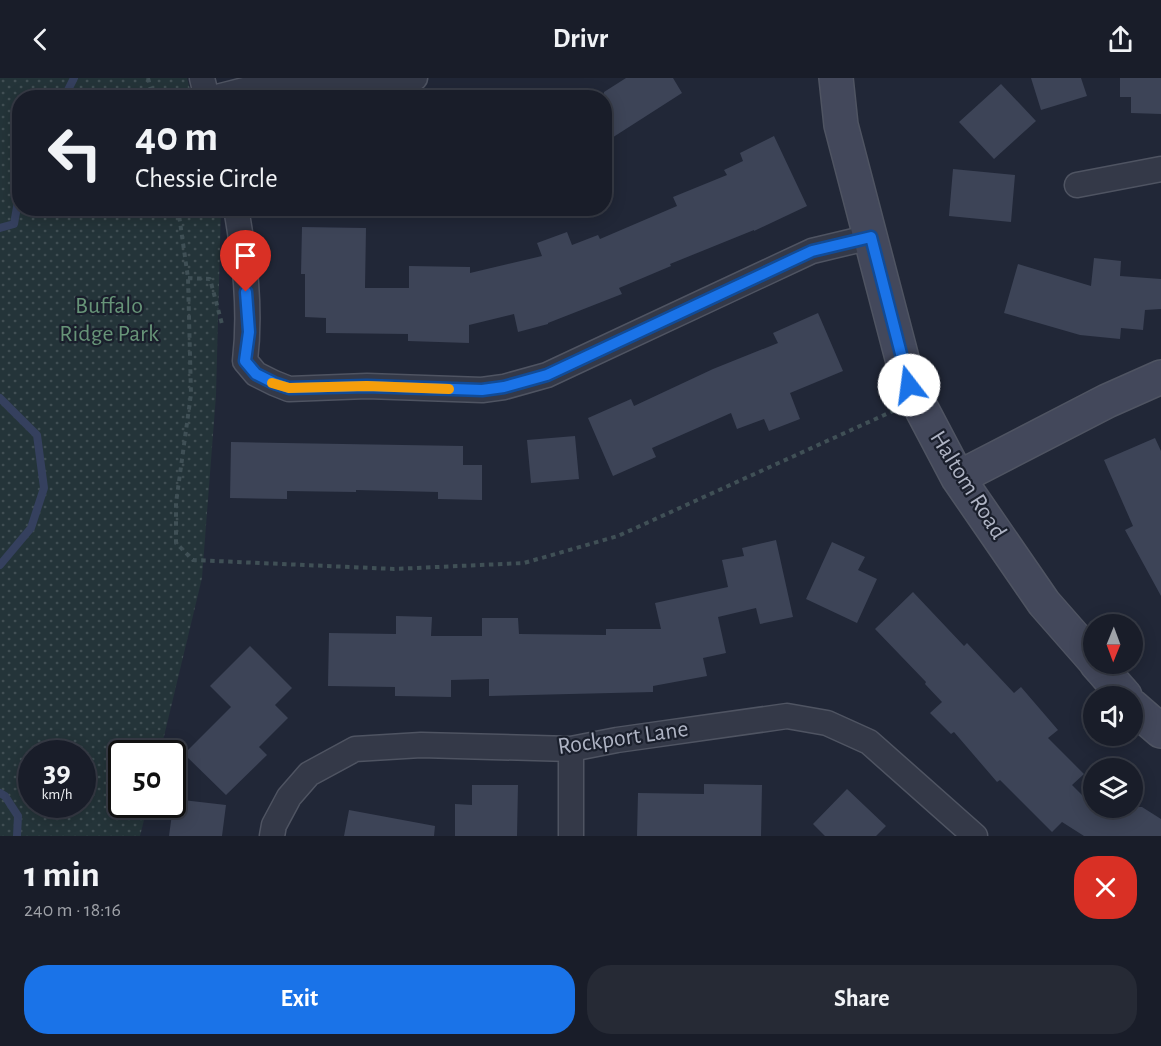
<!DOCTYPE html>
<html lang="en">
<head>
<meta charset="utf-8">
<style>
	:root { --surface:#191d29; --page:#262a35; --text:#f1f3f6; --muted:#9fa2a8; --line:#373b46; --accent:#1a73e8 }
	body { margin:0; font-family:"Alegreya Sans",sans-serif; background:var(--page); color:var(--text); height:100vh; display:flex; flex-direction:column; font-size:22px; white-space:nowrap }
	* { box-sizing:border-box; margin:0 }
	p { font-size:20px; color:var(--muted) }
	.icon { flex:none; width:33px; height:33px; fill:none; stroke:currentColor; stroke-width:2; stroke-linecap:round; stroke-linejoin:round }
	.map { position:relative; height:758px; overflow:hidden }
	.sheet { display:flex; flex-direction:column; background:var(--surface); flex:1 }
	.sheet>* { flex:none }
	.guide { position:absolute; left:12px; top:12px; width:600px; height:126px; border-radius:24px; box-shadow:0 3px 15px #0003,0 0 0 2px var(--line); background:#191d29; color:var(--text); overflow:hidden }
	.needle { width:39px; rotate:181deg }
	.buttons { position:absolute; left:1083px; top:536px; display:grid; gap:12px }
	.buttons a { display:grid; place-items:center; width:60px; height:60px; border-radius:50%; background:var(--surface); box-shadow:0 3px 15px #0003,0 0 0 2px var(--line); font-size:30px }
	.speed { position:absolute; left:18px; top:662px; display:flex; gap:12px; font-size:30px; font-weight:700; text-align:center }
	.speed>* { display:grid; place-content:center; width:78px; height:78px; border-radius:50%; background:var(--surface); box-shadow:0 3px 15px #0003,0 0 0 2px var(--line); line-height:1 }
	.speed small { font-size:15px; font-weight:400 }
	.speed .limit { border:3px solid #111; border-radius:9px; background:#fff; color:#111 }
	.pin { position:absolute; display:grid; place-items:center; width:51px; height:51px; color:#fff; margin:-62px -26px; border-radius:50% 50% 50% 0; rotate:-45deg; box-shadow:0 0 6px #0007 }
	.pin .icon { rotate:45deg }
	.me { position:absolute; width:66px; margin:-33px; rotate:345deg; stroke-linejoin:round; filter:drop-shadow(0 0 4px #0008) }
	.turn { display:flex; align-items:center; gap:21px; height:126px; padding:0 24px; font-size:27px }
	.turn .icon { width:78px; height:78px; stroke-width:2.5 }
	.turn b { display:block; font-size:42px; line-height:51px }
	.round { display:grid; place-items:center; flex:none; width:63px; height:63px; border-radius:24px; background:var(--page) }
	.headline { display:flex; align-items:center; justify-content:space-between; height:102px; padding:0 24px }
	h1 { font-size:36px; font-weight:700; line-height:45px }
	.button { display:flex; gap:12px; margin-top:auto; padding:12px 24px }
	.button a { flex:1; height:69px; border-radius:24px; background:var(--accent); color:#fff; font-size:24px; font-weight:700; line-height:69px; text-align:center }
	.button a+a { background:var(--page); color:var(--text) }
	header { display:flex; justify-content:space-between; align-items:center; height:78px; padding:0 24px; background:var(--surface); font-size:27px; font-weight:700 }
	.map>svg:first-child { display:block }
	.grass { fill:url(#grass-dots); fill-rule:evenodd }
	.lines { fill:none; stroke-linecap:round; stroke-linejoin:round }
	.stream { stroke:#35405e; stroke-width:8 }
	.building { fill:#3d4457 }
	.street-casing { stroke:#4f5462; stroke-width:27 }
	.secondary-casing { stroke:#4f5462; stroke-width:36 }
	.path { stroke:#405056; stroke-width:4; stroke-dasharray:4.5 4.5; stroke-linecap:butt }
	.street { stroke:#343948; stroke-width:24 }
	.secondary { stroke:#43485b; stroke-width:33 }
	.route-casing { stroke:#114b97; stroke-width:15 }
	.route { stroke:#1a73e8; stroke-width:10 }
	.slow { stroke:#f59e0b; stroke-width:10 }
	.labels { text-anchor:middle; dominant-baseline:central; stroke-width:4.5; stroke-linejoin:round; paint-order:stroke }
	.park-label { font-size:24px; fill:#679478; stroke:#1a1f2c }
	.street-label { font-size:24px; fill:#afb4c4; stroke:#1a1f2c }
</style>
</head>
<body>
<header><svg class="icon" aria-label="back" viewBox="0 0 24 24"><path d="M15 5l-7 7 7 7"/></svg>Drivr<svg class="icon" aria-label="share" viewBox="0 0 24 24"><path d="M12 15V3M7 8l5-5 5 5M5 13v7h14v-7"/></svg></header>
<div class="map">
<svg width="1161" height="758" viewBox="0 0 1161 758">
	<defs>
		<pattern id="grass-dots" width="8" height="8" patternUnits="userSpaceOnUse" patternTransform="scale(1.5)"><rect width="8" height="8" fill="#243439"/><path d="M2 2h.1M6 6h.1" fill="none" stroke="#414f54" stroke-width="1.8" stroke-linecap="round"/></pattern>
	</defs>
	<rect width="100%" height="100%" fill="#212737"/>
	<path class="grass" d="M0 0H187L192 19 20 20V130L221 131 216 317 202 500 160 675H122V726H148L140 758H0ZM32 675H82V726H32Z"/>
	<g class="lines">
		<path class="stream" d="M64 20 74 0
			M0 150 14 146 20 112
			M0 320 37 357 44 410 31 450 0 487
			M0 715 5 718 18 738 17 758"/>
	</g>
	<path class="building" d="M626 0H673L682 15 604 65V14Z
		M1031 0H1081L1087 18 1041 32Z
		M1120 0H1161V36L1131 35V19H1120Z
		M1001 6 1036 43 994 81 959 44Z
		M774 58 807 128 754 153V152L670 186 671 188 619 210 622 216 548 245V246L518 254 514 236 469 247V265L408 263V256L326 255V240L305 239V196H301L302 149 366 150 365 210H409V188L470 189V195L542 178 537 165 567 154 572 167 598 157 600 161 677 128 673 119 727 97 724 92 743 83 740 75Z
		M953 91 1015 97 1011 144 949 138Z
		M1094 180 1121 183 1120 198 1161 201V231L1145 232 1143 252 1121 250 1120 261 1080 257 1004 235 1018 186 1091 208Z
		M818 235 843 293 790 315 800 341 769 353 764 341 737 351 731 335 652 370 656 379 613 398 588 340 631 321 634 328 713 291 778 265 773 255Z
		M575 358 579 401 531 405 527 362Z
		M1155 360 1161 373V518L1125 452 1133 448 1104 382Z
		M231 364 463 368V387H482V422L438 421V414L356 412V414L287 413V421L230 420Z
		M776 462 793 539 760 546 756 530 718 539 726 575 703 580 707 598 653 608V614L489 618V601L451 602V619L395 618V609L328 608 329 555 396 556V538L432 539 431 558H482V540H518L519 556 606 557V551H661L655 525 728 509 722 482 744 478 742 470Z
		M832 464 865 479 858 492 877 501 857 545 806 521Z
		M913 514 964 568 967 565 1014 615 1021 609 1058 652 1048 660 1084 696 1072 707 1094 729H1142L1161 741V758H1084L1062 744 1052 754 1000 702 997 704 954 654 951 656 930 635 942 624 925 606 926 604 875 551Z
		M250 568 292 610 275 627 288 640 259 669 267 677 226 717 184 676 231 629 210 608Z
		M704 706 762 707 761 758H637L638 715 704 716Z
		M472 707H518L517 758H455V726L472 727Z
		M847 711 886 748 876 758H825L813 746Z
		M174 721 226 727 222 758H169Z
		M349 732 435 748 434 758H344Z"/>
	<g class="lines">
		<defs>
			<path id="street" d="M202 0 207 20
				M213 20 264 7 415 0
				M1077 107 1161 91
				M236 130C245 181 251 232 245 283L256 296 274 305 289 311 367 308 482 312 504 309 547 297 812 173 871 159
				M571 671V758
				M272 758 274 747 289 719 309 696 355 671 421 667 571 671 617 662 787 638 827 645 869 664 975 758"/>
			<path id="secondary" d="M836 0 841 47 909 307 958 400 1044 525 1094 582
				M958 400 1107 323 1161 299
				M1096 585 1125 618
				M1132 628 1161 653"/>
		</defs>
		<use href="#street" class="street-casing"/>
		<use href="#secondary" class="secondary-casing"/>
		<path class="path" d="M148 0 153 20
			M178 130 188 200 191 316 176 425V465L193 482 394 491 524 485 618 458 893 333
			M188 200 210 201 222 246"/>
		<use href="#street" class="street"/>
		<use href="#secondary" class="secondary"/>
	</g>
	<g class="lines">
		<defs>
			<path id="route" d="M246 214 249 254 245 283 256 296 274 305 289 310 367 308 482 312 504 309 547 297 812 173 871 159 909 307"/>
		</defs>
		<use href="#route" class="route-casing"/>
		<use href="#route" class="route"/>
		<path class="slow" d="M272 305 289 310 367 308 449 311"/>
	</g>
	<g class="labels">
		<g class="park-label">
			<text x="109" y="228">Buffalo<tspan x="109" dy="28">Ridge Park</tspan></text>
		</g>
		<g class="street-label">
			<text transform="translate(968 407) rotate(58)">Haltom Road</text>
			<text transform="translate(623 660) rotate(-8)">Rockport Lane</text>
		</g>
	</g>
</svg>
<div class="buttons">
<a><svg class="needle" viewBox="-14 -14 28 28"><path d="M0-13l5 13h-10z" fill="#e53935"/><path d="M0 13l5-13h-10z" fill="#9fa2a8"/></svg></a>
<a><svg class="icon" aria-label="sound" viewBox="0 0 24 24"><path d="M4 9h4l5-4v14l-5-4H4zM17 9q2 3 0 6"/></svg></a>
<a><svg class="icon" aria-label="layers" viewBox="0 0 24 24"><path d="M12 4l9 5-9 5-9-5zM3 14l9 5 9-5"/></svg></a>
</div>
<div class="speed"><div>39<small>km/h</small></div><div class="limit">50</div></div>
<div class="pin" style="left:246px;top:214px;background:#d93025"><svg class="icon" aria-label="arrive" viewBox="0 0 24 24"><path d="M6 21V4h12l-3 4 3 4H6"/></svg></div>
<svg class="me" style="left:909px;top:307px" viewBox="-20 -20 40 40"><circle r="19" fill="#fff"/><path d="M0-13L10 11 0 6-10 11z" fill="#1a73e8"/></svg>
<div class="guide">
<div class="turn"><svg class="icon" aria-label="left" viewBox="0 0 24 24"><path d="M17 20v-9H6M10 6l-5 5 5 5"/></svg><div><b>40 m</b>Chessie Circle</div></div>
</div>
</div>
<section class="sheet">
<div class="headline"><div><h1>1 min</h1><p>240 m · 18:16</p></div><a class="round" style="background:#d93025;color:#fff"><svg class="icon" aria-label="close" viewBox="0 0 24 24"><path d="M6 6l12 12M18 6L6 18"/></svg></a></div>
<div class="button"><a>Exit</a><a>Share</a></div>
</section>
</body>
</html>
